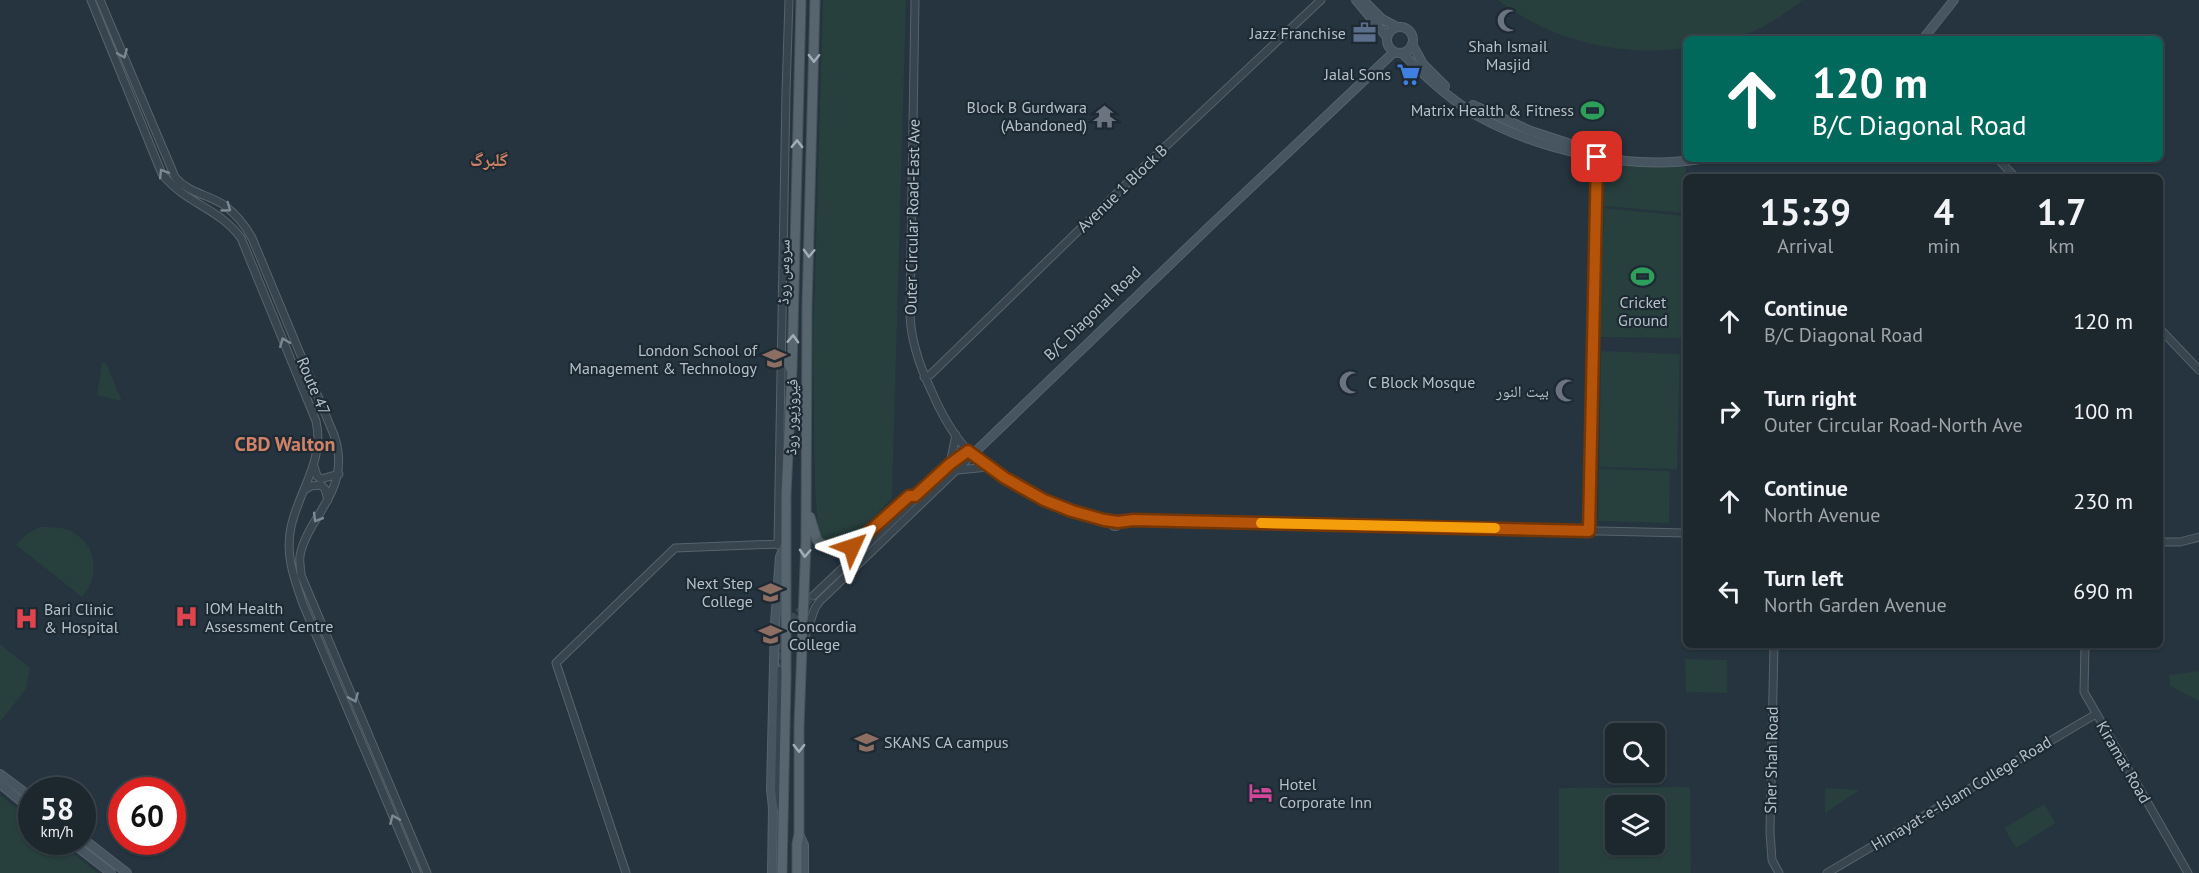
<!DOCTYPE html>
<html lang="en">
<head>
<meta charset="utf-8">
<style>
	:root { --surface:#1c272e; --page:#29333a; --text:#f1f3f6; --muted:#a0a5aa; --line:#3a444a }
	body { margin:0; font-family:"PT Sans","Noto Naskh Arabic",sans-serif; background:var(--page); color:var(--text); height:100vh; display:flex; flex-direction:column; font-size:22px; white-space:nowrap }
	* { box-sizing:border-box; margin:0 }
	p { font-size:20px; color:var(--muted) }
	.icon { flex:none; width:33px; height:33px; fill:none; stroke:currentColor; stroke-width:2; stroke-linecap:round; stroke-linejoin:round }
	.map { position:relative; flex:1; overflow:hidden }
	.details { position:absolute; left:1683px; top:174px; width:480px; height:474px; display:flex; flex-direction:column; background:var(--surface); border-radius:9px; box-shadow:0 2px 4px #0004,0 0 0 2px var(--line) }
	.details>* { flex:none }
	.banner { position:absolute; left:1683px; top:36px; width:480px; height:126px; border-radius:9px; box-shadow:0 2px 4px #0004,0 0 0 2px var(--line); background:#00695c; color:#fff; overflow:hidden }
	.tools { position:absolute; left:1605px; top:723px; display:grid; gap:12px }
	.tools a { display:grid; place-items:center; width:60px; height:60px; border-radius:9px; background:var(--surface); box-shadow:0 2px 4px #0004,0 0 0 2px var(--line); font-size:30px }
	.speed { position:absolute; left:18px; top:777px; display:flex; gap:12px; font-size:30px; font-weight:700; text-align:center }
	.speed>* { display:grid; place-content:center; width:78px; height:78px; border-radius:50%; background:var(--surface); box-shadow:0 2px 4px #0004,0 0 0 2px var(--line); line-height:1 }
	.speed small { font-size:15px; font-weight:400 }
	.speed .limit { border:9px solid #d22; background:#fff; color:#111 }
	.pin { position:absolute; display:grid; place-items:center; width:51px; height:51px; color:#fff; margin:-26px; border-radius:12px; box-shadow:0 3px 9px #0006 }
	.me { position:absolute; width:66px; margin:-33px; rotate:48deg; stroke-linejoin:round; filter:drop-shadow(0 0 4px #0008) }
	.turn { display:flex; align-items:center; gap:21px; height:126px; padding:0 30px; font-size:27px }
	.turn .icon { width:78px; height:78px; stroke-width:2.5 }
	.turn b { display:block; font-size:42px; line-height:51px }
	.eta { display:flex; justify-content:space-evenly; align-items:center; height:102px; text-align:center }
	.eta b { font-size:36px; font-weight:700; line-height:42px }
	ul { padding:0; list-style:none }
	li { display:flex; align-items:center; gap:18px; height:90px; padding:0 30px }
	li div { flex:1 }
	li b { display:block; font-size:22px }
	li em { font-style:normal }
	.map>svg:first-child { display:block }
	.green { fill:#273f3d; fill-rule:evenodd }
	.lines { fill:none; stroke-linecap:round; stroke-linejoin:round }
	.tertiary-tunnel { stroke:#3b4953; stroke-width:7; stroke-dasharray:7 3.5; stroke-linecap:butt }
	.tertiary-casing { stroke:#57636c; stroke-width:9 }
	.secondary-casing { stroke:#57636c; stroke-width:10 }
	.primary-casing { stroke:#45515a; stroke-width:11 }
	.tertiary { stroke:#39454e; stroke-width:7 }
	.secondary { stroke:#475561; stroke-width:8 }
	.primary { stroke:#57656e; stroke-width:9 }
	.oneway { stroke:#7d8992 }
	.oneway2 { stroke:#a2aeb7 }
	.route-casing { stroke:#753606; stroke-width:15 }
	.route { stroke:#b45309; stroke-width:10 }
	.slow { stroke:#f59e0b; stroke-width:10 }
	.labels { text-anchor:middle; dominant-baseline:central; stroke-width:4.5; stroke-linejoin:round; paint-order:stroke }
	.poi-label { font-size:16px; fill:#b5c0c9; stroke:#1e2a33; text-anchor:end }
	.street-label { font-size:16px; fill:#b5c0c9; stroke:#1e2a33 }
	.neighbourhood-label { font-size:18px; font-weight:bold; fill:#d18267; stroke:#1e2a33 }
	.quarter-label { font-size:20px; font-weight:bold; fill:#d18267; stroke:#1e2a33 }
</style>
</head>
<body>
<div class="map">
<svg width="2199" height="873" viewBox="0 0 2199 873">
	<rect width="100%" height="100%" fill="#25343e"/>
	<path class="green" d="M823 0H906L892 498 848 544 838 548 819 538 815 490 813 351Z
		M1498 0H1803C1783 16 1755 35 1728 39 1715 41 1700 39 1686 39V48C1620 57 1551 41 1498 0Z
		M1615 163 1686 167 1685 213 1604 206V166Z
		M1604 208 1685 216 1684 338 1600 337Z
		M1601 351 1680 354 1677 469 1599 467Z
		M102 362 106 363 122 401 97 395Z
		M1599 469 1670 471 1669 523 1598 521Z
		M41 527C50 527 60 527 69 530 97 543 101 575 82 597L16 545 28 533Z
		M0 644 30 668 26 689 0 722Z
		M1685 659 1727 660V693L1686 692Z
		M2199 671V701L2170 686 2169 675Z
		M1690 787 1691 873H1559V788ZM1616 806H1654V844H1616Z
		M1825 788 1860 790 1825 813Z
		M0 795 31 820 32 842H58L98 873H0Z
		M2044 804 2056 823 2016 848 2004 828Z"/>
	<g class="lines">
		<path class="tertiary-tunnel" d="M779 670C781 626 784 628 813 596"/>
		<defs>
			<path id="tertiary" d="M91 0 162 174C187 205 218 207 241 238L316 421C325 460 299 490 291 527 285 555 294 578 303 604L417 873
				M100 0 175 177C188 193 207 194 224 205 236 214 245 225 252 238L334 435C347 473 331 495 312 526 307 535 301 546 300 556 299 562 301 569 301 575L427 873
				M915 0 910 315C911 341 920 367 931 390 940 411 953 435 969 452 1004 488 1064 511 1112 522
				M1998 159 2015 177
				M2160 329 2199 370
				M924 377 930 375 1149 162 1321 0
				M950 464 956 435
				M314 466 317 476 321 479 339 474
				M958 470 988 467
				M304 490 311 486 321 485 325 489 328 500
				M1111.5 523a3.5 3.5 0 1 1 7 0a3.5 3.5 0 1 1-7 0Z
				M1118 522 1133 520 1686 533
				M1589 531 1597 157
				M2160 542H2180L2199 537
				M778 545 786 92 789 0
				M813 596 904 510 914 500 915 496 950 464 968 451
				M803 642 815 608 820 601 972 455
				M1774 645 1770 832 1772 860 1779 873
				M2085 645 2084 692 2188 873
				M779 670 777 750 778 795 781 808
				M626 873 556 663 675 548 780 544
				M1827 873 2096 714"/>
			<path id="secondary" d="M1356 0 1387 37
				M1363 0 1382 19 1397 27
				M1387 40a13 13 0 1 1 26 0a13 13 0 1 1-26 0Z
				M1923 39 1954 0
				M1412 44 1423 64 1445 86
				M1402 53C1425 76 1448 98 1476 115 1538 150 1630 171 1700 159
				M1473 105 1531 131 1589 150
				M972 455 1210 226 1394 52
				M0 774 32 798
				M0 784 32 810
				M799 834 804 845V873
				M82 838 127 873
				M71 842 111 873
				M772 873 773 808 771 789 775 623 780 557 785 545"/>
			<path id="primary" d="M782 356 792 370
				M810 517 817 540C827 550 838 553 852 547L909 496H915
				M782 873 786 676V495L792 370 801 0
				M797 873V844L799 834V726L806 540 807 307 815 0"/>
		</defs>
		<use href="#tertiary" class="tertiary-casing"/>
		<use href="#secondary" class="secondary-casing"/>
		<use href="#primary" class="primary-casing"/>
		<use href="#tertiary" class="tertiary"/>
		<use href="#secondary" class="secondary"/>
		<use href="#primary" class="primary"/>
	</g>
	<defs><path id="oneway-chevron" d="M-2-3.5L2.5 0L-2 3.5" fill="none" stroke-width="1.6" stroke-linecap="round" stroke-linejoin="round" transform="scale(1.5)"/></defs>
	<g class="oneway">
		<use href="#oneway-chevron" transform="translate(123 54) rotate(67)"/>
		<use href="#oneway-chevron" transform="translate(163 173) rotate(-122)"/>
		<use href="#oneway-chevron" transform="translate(227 208) rotate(36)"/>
		<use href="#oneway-chevron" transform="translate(284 342) rotate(-112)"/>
		<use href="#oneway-chevron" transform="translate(317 518) rotate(121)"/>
		<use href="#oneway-chevron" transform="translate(354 698) rotate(67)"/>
		<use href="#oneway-chevron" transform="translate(394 819) rotate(-113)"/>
	</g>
	<g class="oneway2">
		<use href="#oneway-chevron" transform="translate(814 58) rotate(91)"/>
		<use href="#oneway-chevron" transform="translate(797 144) rotate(-89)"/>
		<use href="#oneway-chevron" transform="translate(809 253) rotate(92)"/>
		<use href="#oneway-chevron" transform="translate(793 339) rotate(-88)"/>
		<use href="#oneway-chevron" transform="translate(805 553) rotate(93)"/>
		<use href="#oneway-chevron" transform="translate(799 748) rotate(90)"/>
	</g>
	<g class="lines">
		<defs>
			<path id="route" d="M852 547 909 496H915L950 464 968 451 1005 478 1044 500 1072 511 1104 520 1118 522 1133 520 1589 531 1597 157"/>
		</defs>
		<use href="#route" class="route-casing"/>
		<use href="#route" class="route"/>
		<path class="slow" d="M1261 523 1495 528"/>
	</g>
	<defs>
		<symbol id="mosque-bare" viewBox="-9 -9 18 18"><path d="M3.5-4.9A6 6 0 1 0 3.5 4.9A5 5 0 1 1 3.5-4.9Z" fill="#6b7280" stroke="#1e2a33" stroke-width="2.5" paint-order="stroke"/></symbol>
		<symbol id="office-bare" viewBox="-9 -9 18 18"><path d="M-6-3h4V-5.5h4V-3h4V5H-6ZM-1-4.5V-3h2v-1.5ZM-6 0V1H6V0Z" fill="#5c6f8a" stroke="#1e2a33" stroke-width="2.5" paint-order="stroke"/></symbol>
		<symbol id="supermarket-bare" viewBox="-9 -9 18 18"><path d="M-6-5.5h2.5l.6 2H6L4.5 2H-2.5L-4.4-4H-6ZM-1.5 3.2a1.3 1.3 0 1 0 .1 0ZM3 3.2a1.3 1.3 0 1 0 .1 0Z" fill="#3f7fe0" stroke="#1e2a33" stroke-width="2.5" paint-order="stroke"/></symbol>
		<symbol id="stadium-bare" viewBox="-9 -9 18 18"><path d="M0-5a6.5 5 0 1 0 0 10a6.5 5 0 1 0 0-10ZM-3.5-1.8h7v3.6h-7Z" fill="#2e9e5b" stroke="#1e2a33" stroke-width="2.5" paint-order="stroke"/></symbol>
		<symbol id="temple-bare" viewBox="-9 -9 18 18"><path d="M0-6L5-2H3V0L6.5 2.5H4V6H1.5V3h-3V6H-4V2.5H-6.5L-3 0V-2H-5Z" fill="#6b7280" stroke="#1e2a33" stroke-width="2.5" paint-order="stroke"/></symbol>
		<symbol id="school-bare" viewBox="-9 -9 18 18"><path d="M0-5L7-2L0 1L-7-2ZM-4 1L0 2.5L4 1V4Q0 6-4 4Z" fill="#8d6e63" stroke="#1e2a33" stroke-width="2.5" paint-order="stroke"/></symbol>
		<symbol id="university-bare" viewBox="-9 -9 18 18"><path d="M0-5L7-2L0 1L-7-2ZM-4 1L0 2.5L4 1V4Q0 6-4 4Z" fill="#8d6e63" stroke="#1e2a33" stroke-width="2.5" paint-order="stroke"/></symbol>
		<symbol id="hospital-bare" viewBox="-9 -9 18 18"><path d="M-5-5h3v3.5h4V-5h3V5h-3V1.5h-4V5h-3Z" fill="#e0444e" stroke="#1e2a33" stroke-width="2.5" paint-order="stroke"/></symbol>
		<symbol id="hotel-bare" viewBox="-9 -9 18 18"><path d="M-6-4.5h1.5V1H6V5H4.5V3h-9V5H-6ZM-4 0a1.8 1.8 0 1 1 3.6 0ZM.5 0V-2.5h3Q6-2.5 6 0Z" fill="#d1479c" stroke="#1e2a33" stroke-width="2.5" paint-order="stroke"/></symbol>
	</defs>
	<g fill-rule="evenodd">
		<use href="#mosque-bare" x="1492" y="4" width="33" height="33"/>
		<use href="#office-bare" x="1348" y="16" width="33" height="33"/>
		<use href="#supermarket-bare" x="1392" y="58" width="33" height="33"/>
		<use href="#stadium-bare" x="1576" y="94" width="33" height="33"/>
		<use href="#temple-bare" x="1088" y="100" width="33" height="33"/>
		<use href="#stadium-bare" x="1626" y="260" width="33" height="33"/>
		<use href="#school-bare" x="758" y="342" width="33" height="33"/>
		<use href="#mosque-bare" x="1334" y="366" width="33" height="33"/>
		<use href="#mosque-bare" x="1550" y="374" width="33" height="33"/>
		<use href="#university-bare" x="754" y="576" width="33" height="33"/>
		<use href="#hospital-bare" x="170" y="600" width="33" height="33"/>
		<use href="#hospital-bare" x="10" y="602" width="33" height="33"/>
		<use href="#university-bare" x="754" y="618" width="33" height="33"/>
		<use href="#school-bare" x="850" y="726" width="33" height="33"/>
		<use href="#hotel-bare" x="1244" y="776" width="33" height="33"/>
	</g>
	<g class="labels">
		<g class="poi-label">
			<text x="1346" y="33">Jazz Franchise</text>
			<text x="1508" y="46" text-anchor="middle">Shah Ismail<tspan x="1508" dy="18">Masjid</tspan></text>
			<text x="1391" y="74">Jalal Sons</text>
			<text x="1087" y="107">Block B Gurdwara<tspan x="1087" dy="18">(Abandoned)</tspan></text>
			<text x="1574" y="110">Matrix Health &amp; Fitness</text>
			<text x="1643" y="302" text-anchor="middle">Cricket<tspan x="1643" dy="18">Ground</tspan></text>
			<text x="757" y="350">London School of<tspan x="757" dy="18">Management &amp; Technology</tspan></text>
			<text x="1368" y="382" text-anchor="start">C Block Mosque</text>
			<text x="1549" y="391">بیت النور</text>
			<text x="753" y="583">Next Step<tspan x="753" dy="18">College</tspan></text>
			<text x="205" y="608" text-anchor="start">IOM Health<tspan x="205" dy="18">Assessment Centre</tspan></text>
			<text x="44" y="609" text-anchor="start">Bari Clinic<tspan x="44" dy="18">&amp; Hospital</tspan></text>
			<text x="789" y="626" text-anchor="start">Concordia<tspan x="789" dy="18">College</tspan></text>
			<text x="884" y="742" text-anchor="start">SKANS CA campus</text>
			<text x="1279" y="784" text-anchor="start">Hotel<tspan x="1279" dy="18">Corporate Inn</tspan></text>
		</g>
		<g class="street-label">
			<text transform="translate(1122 188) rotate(-44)">Avenue 1 Block B</text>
			<text transform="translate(912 217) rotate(-89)">Outer Circular Road-East Ave</text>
			<text transform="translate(783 272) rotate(-89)">سروس روڈ</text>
			<text transform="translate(1092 313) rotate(-44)">B/C Diagonal Road</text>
			<text transform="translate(314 386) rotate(67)">Route 47</text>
			<text transform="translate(791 417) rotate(-89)">فیروزپور روڈ</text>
			<text transform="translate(1771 760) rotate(-89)">Sher Shah Road</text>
			<text transform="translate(2124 762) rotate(60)">Kiramat Road</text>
			<text transform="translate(1961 793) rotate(-31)">Himayat-e-Islam College Road</text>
		</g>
		<g class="neighbourhood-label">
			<text x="489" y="159">گلبرگ</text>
		</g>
		<g class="quarter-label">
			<text x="285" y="444">CBD Walton</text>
		</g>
	</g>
</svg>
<div class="tools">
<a><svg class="icon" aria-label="search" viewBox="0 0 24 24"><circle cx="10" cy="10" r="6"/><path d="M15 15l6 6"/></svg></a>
<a><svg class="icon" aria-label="layers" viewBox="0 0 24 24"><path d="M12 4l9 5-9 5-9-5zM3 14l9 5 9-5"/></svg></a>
</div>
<div class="speed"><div>58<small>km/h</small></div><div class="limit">60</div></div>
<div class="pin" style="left:1597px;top:157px;background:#d93025"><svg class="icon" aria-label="arrive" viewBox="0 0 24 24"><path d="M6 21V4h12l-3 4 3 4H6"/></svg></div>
<svg class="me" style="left:852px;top:547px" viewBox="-20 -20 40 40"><path d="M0-17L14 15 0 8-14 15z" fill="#b45309" stroke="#fff" stroke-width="4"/></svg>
<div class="banner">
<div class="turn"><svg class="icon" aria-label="ahead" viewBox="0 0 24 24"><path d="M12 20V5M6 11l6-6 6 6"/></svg><div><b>120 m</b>B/C Diagonal Road</div></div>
</div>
<section class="details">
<div class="eta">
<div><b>15:39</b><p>Arrival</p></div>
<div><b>4</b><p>min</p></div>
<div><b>1.7</b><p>km</p></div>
</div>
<ul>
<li><svg class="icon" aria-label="ahead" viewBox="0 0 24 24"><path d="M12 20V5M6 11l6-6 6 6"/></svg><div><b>Continue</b><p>B/C Diagonal Road</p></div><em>120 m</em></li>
<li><svg class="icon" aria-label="right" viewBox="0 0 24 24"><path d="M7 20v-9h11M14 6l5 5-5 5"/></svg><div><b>Turn right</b><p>Outer Circular Road-North Ave</p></div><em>100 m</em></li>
<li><svg class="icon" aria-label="ahead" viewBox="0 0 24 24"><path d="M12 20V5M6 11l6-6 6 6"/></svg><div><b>Continue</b><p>North Avenue</p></div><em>230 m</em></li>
<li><svg class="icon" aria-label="left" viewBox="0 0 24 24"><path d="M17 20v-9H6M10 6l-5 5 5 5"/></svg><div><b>Turn left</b><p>North Garden Avenue</p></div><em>690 m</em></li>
</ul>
</section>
</div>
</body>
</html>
